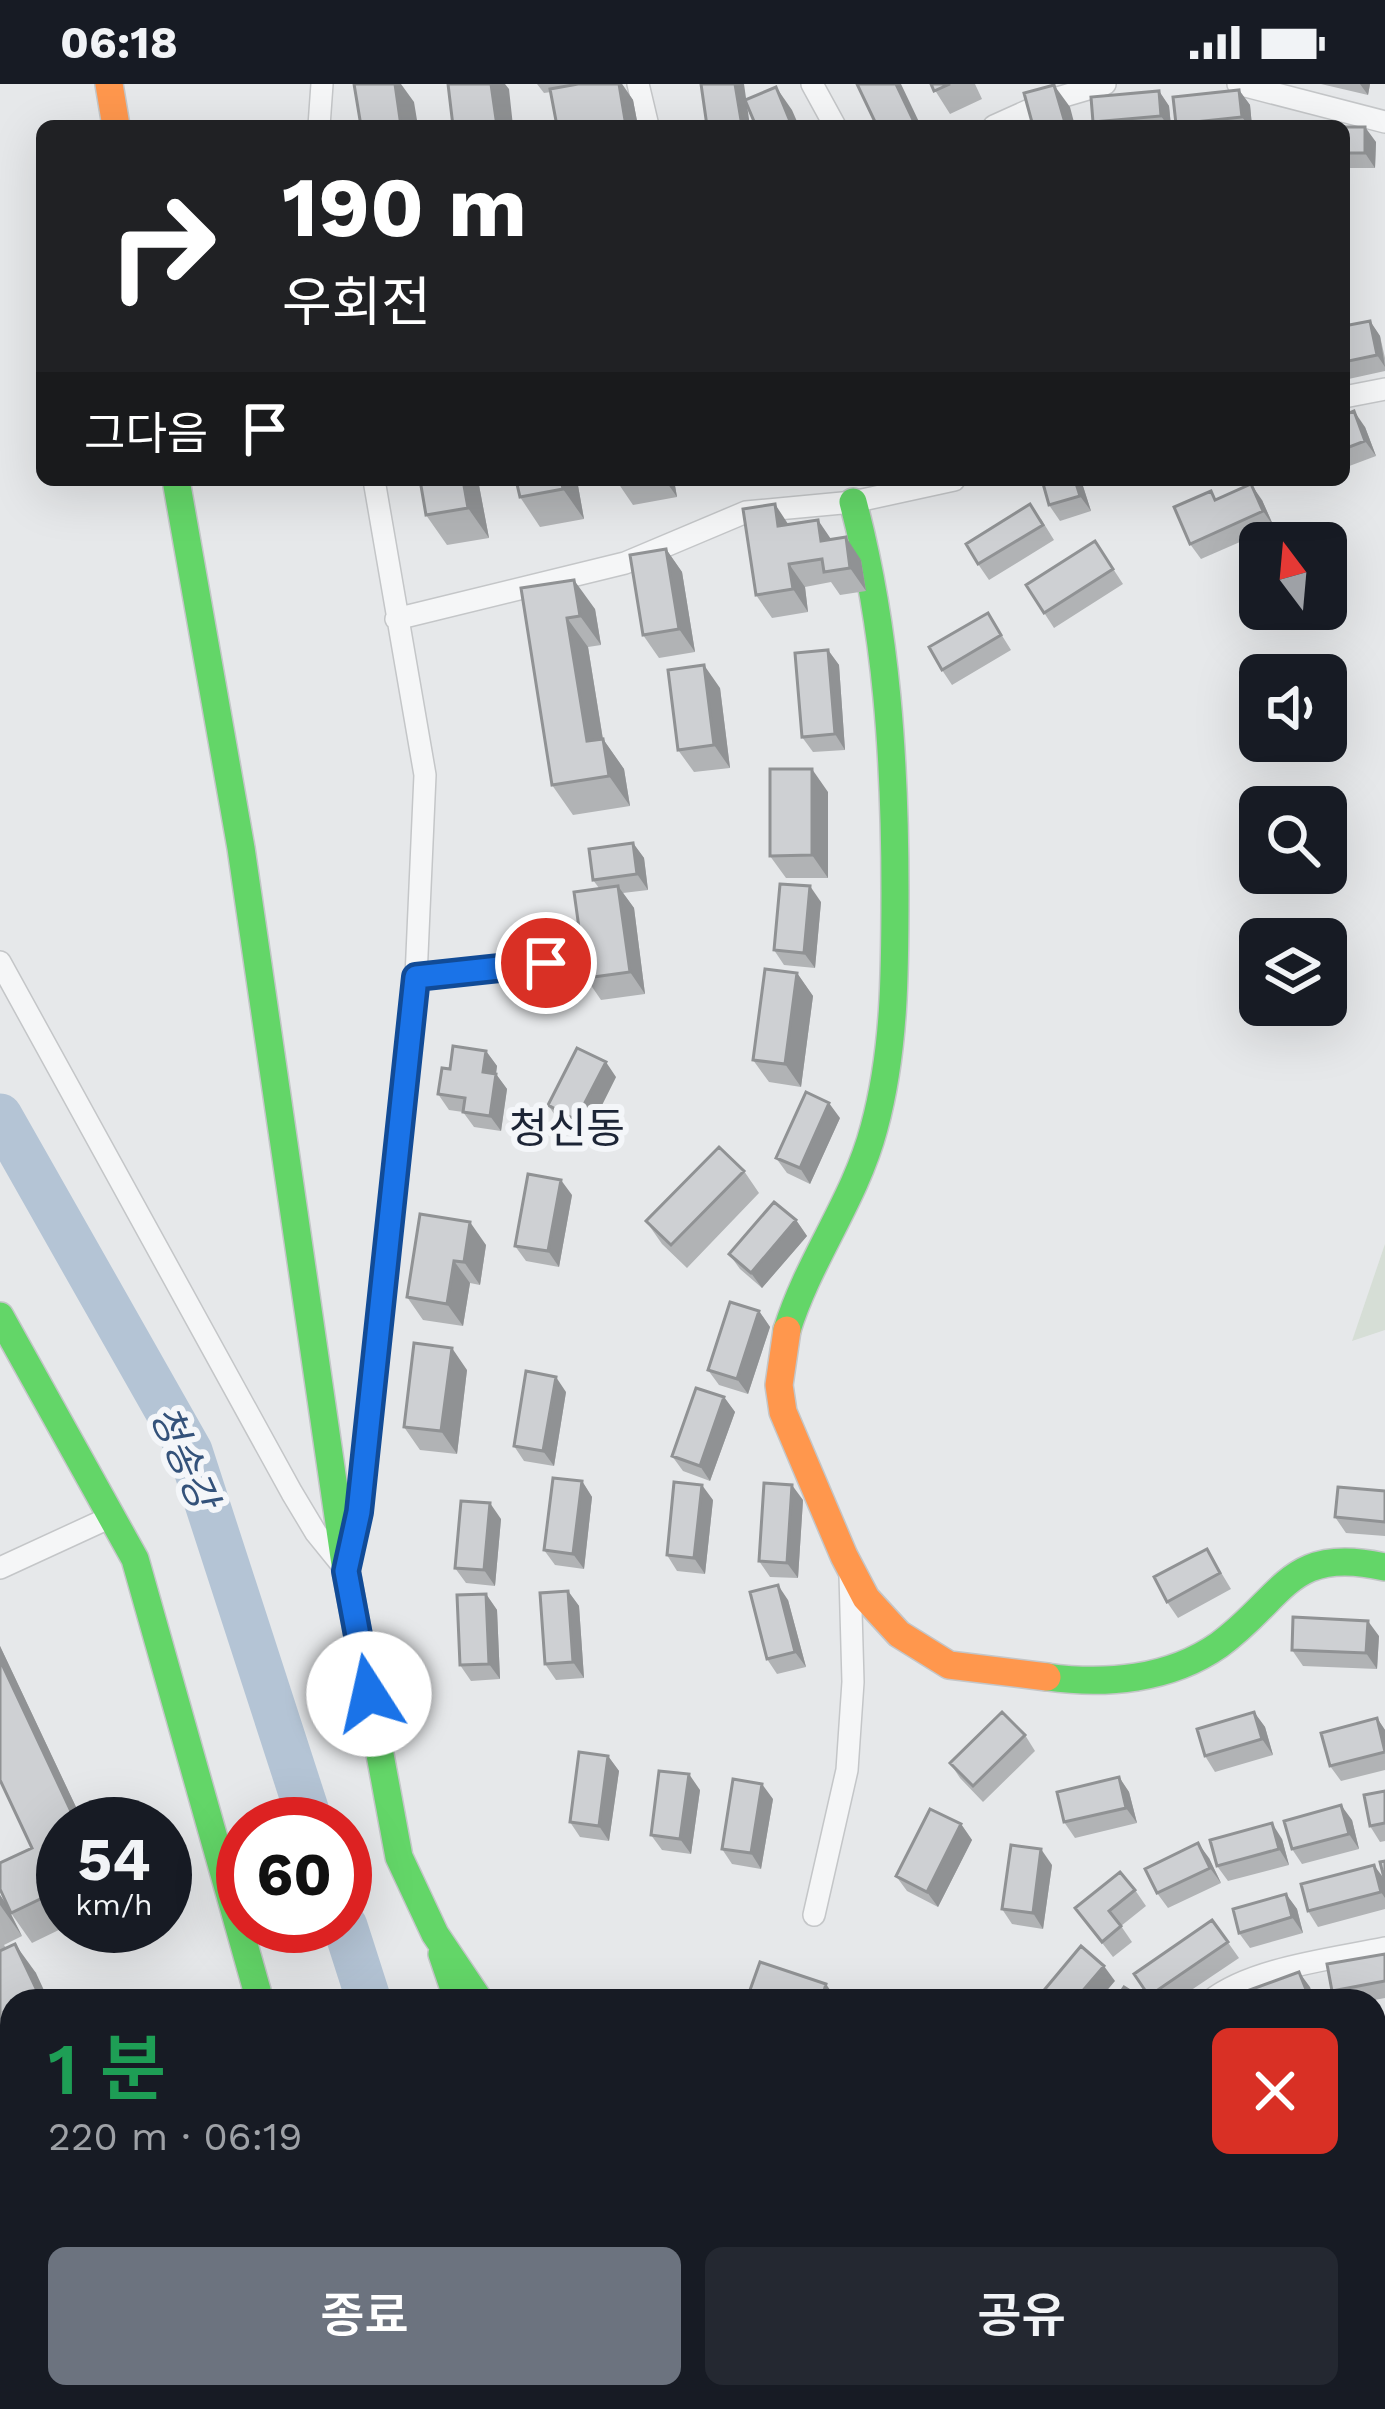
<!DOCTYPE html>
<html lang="ko">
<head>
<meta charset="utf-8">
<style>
	:root { --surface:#171b24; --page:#242831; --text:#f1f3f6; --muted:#9ea1a6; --accent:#6c737f }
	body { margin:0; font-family:"Work Sans","Noto Sans KR",sans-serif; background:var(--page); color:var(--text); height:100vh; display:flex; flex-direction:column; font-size:45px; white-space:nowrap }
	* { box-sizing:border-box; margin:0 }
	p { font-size:39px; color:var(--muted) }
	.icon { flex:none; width:66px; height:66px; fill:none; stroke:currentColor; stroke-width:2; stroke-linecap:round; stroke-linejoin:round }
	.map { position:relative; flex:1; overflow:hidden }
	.panel { position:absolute; left:0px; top:1905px; width:1386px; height:420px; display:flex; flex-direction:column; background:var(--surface); border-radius:36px 36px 0 0; box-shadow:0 12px 48px #0002 }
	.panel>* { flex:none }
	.hud { position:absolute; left:36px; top:36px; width:1314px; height:366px; border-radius:18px; box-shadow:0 12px 48px #0002; background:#202124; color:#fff; overflow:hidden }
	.needle { width:78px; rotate:344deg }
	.fabs { position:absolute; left:1239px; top:438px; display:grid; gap:24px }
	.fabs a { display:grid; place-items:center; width:108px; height:108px; border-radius:18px; background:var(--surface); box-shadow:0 12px 48px #0002; font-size:60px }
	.speed { position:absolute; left:36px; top:1713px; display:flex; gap:24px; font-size:60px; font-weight:700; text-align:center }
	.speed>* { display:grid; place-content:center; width:156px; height:156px; border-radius:50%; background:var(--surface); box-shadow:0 12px 48px #0002; line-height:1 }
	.speed small { font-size:30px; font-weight:400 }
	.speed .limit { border:18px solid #d22; background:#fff; color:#111 }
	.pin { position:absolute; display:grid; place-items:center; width:102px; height:102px; color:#fff; margin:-51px; border:6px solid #fff; border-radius:50%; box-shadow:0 3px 12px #0007 }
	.me { position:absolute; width:132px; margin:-66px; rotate:350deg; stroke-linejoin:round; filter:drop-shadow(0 0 9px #0008) }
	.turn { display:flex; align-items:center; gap:42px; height:252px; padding:0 48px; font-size:54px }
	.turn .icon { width:156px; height:156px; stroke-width:2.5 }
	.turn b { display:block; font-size:84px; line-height:102px }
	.then { display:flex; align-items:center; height:114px; padding:0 48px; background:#0003; gap:24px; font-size:45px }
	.round { display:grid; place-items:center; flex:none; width:126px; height:126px; border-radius:18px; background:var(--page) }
	.head { display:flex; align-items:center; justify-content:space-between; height:204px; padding:0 48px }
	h1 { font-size:72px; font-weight:600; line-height:90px; color:#1e9e55 }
	.cta { display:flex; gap:24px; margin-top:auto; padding:24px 48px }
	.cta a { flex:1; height:138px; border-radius:18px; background:var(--accent); color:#fff; font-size:48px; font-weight:600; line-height:138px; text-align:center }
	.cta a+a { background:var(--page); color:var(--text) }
	.status { display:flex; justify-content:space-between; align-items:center; height:84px; padding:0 60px; background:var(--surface); direction:ltr }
	.status svg { height:33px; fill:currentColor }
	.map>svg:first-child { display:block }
	.green { fill:#d6ded6 }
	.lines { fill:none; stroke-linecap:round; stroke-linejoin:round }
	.river { stroke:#b4c4d5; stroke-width:45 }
	.street-casing { stroke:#c4c6c8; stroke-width:24 }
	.fast-casing { stroke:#c4c6c8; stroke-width:30 }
	.slow-casing { stroke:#c4c6c8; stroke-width:30 }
	.street { stroke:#f5f6f7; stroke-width:21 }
	.fast { stroke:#63d668; stroke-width:27 }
	.slow { stroke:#ff974d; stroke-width:27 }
	.wall { fill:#b1b3b5 }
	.shaded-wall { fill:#909294 }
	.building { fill:#ced0d3; stroke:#909294; stroke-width:3 }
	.route-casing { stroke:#114b97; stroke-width:30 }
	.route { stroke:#1a73e8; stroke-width:21 }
	.labels { text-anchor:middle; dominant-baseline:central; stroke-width:12; stroke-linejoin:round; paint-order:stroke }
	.water-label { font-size:39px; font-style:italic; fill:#34527a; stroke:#f4f6f9 }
	.quarter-label { font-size:42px; fill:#1d2536; stroke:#f4f6f9 }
</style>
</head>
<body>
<div class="status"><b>06:18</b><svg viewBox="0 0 49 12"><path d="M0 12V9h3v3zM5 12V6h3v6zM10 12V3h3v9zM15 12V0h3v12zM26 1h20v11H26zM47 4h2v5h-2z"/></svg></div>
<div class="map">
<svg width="1385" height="2325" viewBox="0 0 1385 2325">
	<rect width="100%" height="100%" fill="#e6e8ea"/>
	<path class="green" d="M1385 1160V1246L1352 1257Z"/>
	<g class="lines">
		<path class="river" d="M0 1032 190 1367 311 1740
			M345 1842 369 1917
			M440 2313V2325"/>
		<defs>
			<path id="street" d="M638 0 648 42
				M812 0 835 42
				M1238 0 1385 38
				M319 42 322 0
				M994 42 1054 15 1105 0
				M1344 313 1385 305
				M396 535 625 479 746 428 853 418 954 396
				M0 878 292 1409 316 1449 346 1486
				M416 893 517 884 575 874
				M349 1475 359 1428 416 893 425 691 374 396
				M0 1484 113 1432
				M814 1831 847 1686 853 1598 850 1491
				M1210 1917C1251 1884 1333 1875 1385 1864
				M0 2237 12 2264
				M34 2313 39 2325
				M910 2325 920 2313"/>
			<path id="fast" d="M176 396 241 764 346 1487 399 1773 435 1850 480 1917
				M0 1232 135 1475 260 1917
				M787 1246C809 1175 855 1116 874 1044 895 967 895 887 895 808 895 676 887 546 853 418
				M1047 1593C1105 1601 1169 1596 1219 1561 1285 1513 1288 1461 1385 1483
				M442 1870 458 1917
				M581 2313V2325
				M795 2313 807 2325
				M233 2325 260 2313"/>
			<path id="slow" d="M109 0 116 42
				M787 1246 779 1301 783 1328 844 1472 866 1514 899 1550 949 1581 1047 1593"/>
		</defs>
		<use href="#street" class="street-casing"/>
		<use href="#fast" class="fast-casing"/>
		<use href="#slow" class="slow-casing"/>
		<use href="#street" class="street"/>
		<use href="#fast" class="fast"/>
		<use href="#slow" class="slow"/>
	</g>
	<path class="wall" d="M537 0H622L633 16 638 42H557L551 8 544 9Z
		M931 0H975L982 15 950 30Z
		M1321 0H1370L1368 11Z
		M1239 6 1250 21 1252 42H1177L1176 40Z
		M1159 7 1169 22 1171 42H1096L1093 38Z
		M1344 43 1376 58 1375 84H1344Z
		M1370 237 1380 252 1385 274V287L1344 296V242Z
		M1344 331 1365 343 1376 372 1344 384Z
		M420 396H478L489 454 447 461 426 431Z
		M516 396H577L584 435 540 443 520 413Z
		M616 396H674L677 413 633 421Z
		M1081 396 1091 427 1060 437 1049 421Z
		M1217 416H1262L1274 443 1201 475 1190 460Z
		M1041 435 1054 456 989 496 978 480Z
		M788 440 831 455 861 476 866 507 840 511 831 498 805 503 808 528 772 534 756 511Z
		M1095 457 1123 500 1054 544 1026 501Z
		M666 465 682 488 695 568 659 574 643 551Z
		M521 504 595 525 601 561 588 563 603 655 624 685 630 722 573 731 552 701Z
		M988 529 1011 566 952 601 942 586Z
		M828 566 839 581 845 666 813 668 802 653Z
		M720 604 730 684 694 688 678 666Z
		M828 708V794H786L770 772Z
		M633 759 644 774 648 806 623 809 634 824 645 910 601 916 586 894 599 804 593 796Z
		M821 818 815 884 784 881 774 866Z
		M797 889 813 912 801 1003 769 998 753 976Z
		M486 967 497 982 496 990 507 1005 501 1047 474 1043 463 1028 449 1026 438 1010 450 985Z
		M616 993 587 1051 559 1037 548 1021Z
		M840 1034 810 1100 787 1089 776 1074Z
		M744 1087 759 1109 687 1184 662 1160 646 1137Z
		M572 1111 559 1183 526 1177 515 1162Z
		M420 1130 486 1161 480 1201 470 1199 463 1242 423 1236 407 1213Z
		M796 1136 807 1152 762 1204 740 1185 729 1170Z
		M759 1227 770 1243 748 1310 719 1301 708 1286Z
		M467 1286 457 1370 420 1366 404 1343Z
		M566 1308 554 1382 524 1377 514 1362Z
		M724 1313 735 1328 710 1397 683 1387 672 1372Z
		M582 1397 592 1413 584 1485 555 1481 544 1466Z
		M1385 1407V1452L1346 1449 1335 1433Z
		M713 1416 705 1490 677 1487 667 1471Z
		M803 1416 798 1494 770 1493 759 1477Z
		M501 1435 495 1502 466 1499 455 1484Z
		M1207 1465 1231 1505 1178 1534 1167 1518Z
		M568 1507 579 1522 584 1594 556 1596 545 1580Z
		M486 1510 497 1526 500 1595 471 1597 460 1581Z
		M788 1516 806 1583 777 1590 767 1575Z
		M1379 1552 1377 1585 1303 1582 1292 1566Z
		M0 1562 84 1740H63V1842H67L32 1859 11 1829 32 1764 0 1696Z
		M1254 1628 1265 1643 1273 1671 1215 1688 1205 1672Z
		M1377 1634 1385 1646V1686L1341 1697 1330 1682Z
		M1025 1651 1035 1667 983 1718 960 1694 950 1679Z
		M608 1672 619 1687 609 1757 580 1753 570 1738Z
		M1119 1693 1129 1708 1137 1739 1075 1754 1064 1738Z
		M700 1706 691 1770 662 1766 651 1751Z
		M1385 1707V1757L1380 1758 1370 1742Z
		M773 1715 761 1785 732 1780 722 1765Z
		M1352 1736 1359 1765 1302 1780 1292 1765Z
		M961 1740 972 1756 938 1823 907 1807 896 1792Z
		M1282 1755 1289 1781 1228 1797 1217 1782Z
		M1209 1774 1221 1799 1168 1824 1157 1809Z
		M1385 1777V1825L1318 1843 1308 1827 1384 1796Z
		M1052 1781 1043 1845 1012 1840 1002 1825Z
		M1135 1806 1146 1822 1121 1842 1132 1858 1113 1873 1075 1824Z
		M1286 1810 1297 1825 1303 1849 1250 1864 1239 1849Z
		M0 1811 22 1852 4 1861 6 1864 36 1889 0 2134Z
		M1212 1836 1239 1874 1175 1917H1153L1134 1890Z
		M1385 1870V1914L1369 1917H1339L1332 1907Z
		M750 1906 837 1916 758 1917Z
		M1385 1960V2006L1374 2009V1963Z
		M856 2313H903L892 2325H868Z
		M1095 2313H1163L1175 2325H1104Z"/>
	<path class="shaded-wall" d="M395 0H401L414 18 418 42H401Z
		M491 0H505L509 5 513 42H497Z
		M619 0H622L633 16 638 42H626Z
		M735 0H744L750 42H742Z
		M896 0H901L921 42H916Z
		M1360 0H1370L1368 11Z
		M1054 1 1070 23 1075 42H1066Z
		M776 3 792 26 799 42H792Z
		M1239 6 1250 21 1252 42H1249L1242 33Z
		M1159 7 1169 22 1171 42H1168L1161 32Z
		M1365 43 1376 58 1375 84 1365 69Z
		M1370 237 1380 252 1385 283 1377 271Z
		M1354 327 1365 343 1376 372 1365 357Z
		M463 396H478L489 454 468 424Z
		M561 396H577L584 435 563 405Z
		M665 396H674L677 413Z
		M1075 396H1081L1091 427 1080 412Z
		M1251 400 1262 416 1274 443 1263 427Z
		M775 420 790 443 778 442Z
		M818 436 833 458 821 457Z
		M846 453 861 476 866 507 850 484Z
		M666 465 682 488 695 568 679 545Z
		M789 480 805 503 808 528 793 505Z
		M574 496 595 525 601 561 580 532Z
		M567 534 588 563 608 687 587 657Z
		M828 566 839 581 845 666 835 650Z
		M704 581 720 604 730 684 714 661Z
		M603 655 624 685 630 722 609 692Z
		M812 685 828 708V794L812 771Z
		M633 759 644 774 648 806 637 790Z
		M618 802 634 824 645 910 630 888Z
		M810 802 821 818 815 884 804 869Z
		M797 889 813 912 801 1003 785 980Z
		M486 967 497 982 494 1003 483 988Z
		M606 978 616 993 587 1051 576 1036Z
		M496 990 507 1005 501 1047 490 1032Z
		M829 1019 840 1034 810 1100 800 1084Z
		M561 1096 572 1111 559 1183 548 1167Z
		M796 1136 807 1152 762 1204 751 1189Z
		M470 1138 486 1161 480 1201 464 1178Z
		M454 1177 470 1199 463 1242 447 1220Z
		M759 1227 770 1243 748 1310 737 1295Z
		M452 1264 467 1286 457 1370 441 1347Z
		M556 1293 566 1308 554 1382 543 1367Z
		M724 1313 735 1328 710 1397 700 1382Z
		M582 1397 592 1413 584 1485 573 1470Z
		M702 1401 713 1416 705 1490 694 1474Z
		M792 1401 803 1416 798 1494 787 1479Z
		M490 1419 501 1435 495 1502 484 1486Z
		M778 1501 788 1516 806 1583 795 1568Z
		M568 1507 579 1522 584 1594 573 1578Z
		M486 1510 497 1526 500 1595 489 1580Z
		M1368 1537 1379 1552 1377 1585 1366 1569Z
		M0 1562 84 1740H77L0 1576Z
		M1254 1628 1265 1643 1273 1671 1262 1655Z
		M1377 1634 1385 1646V1666Z
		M608 1672 619 1687 609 1757 599 1742Z
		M689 1690 700 1706 691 1770 680 1755Z
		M1119 1693 1129 1708 1137 1739 1126 1724Z
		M762 1700 773 1715 761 1785 751 1769Z
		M1341 1721 1352 1736 1359 1765 1349 1750Z
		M1272 1739 1282 1755 1289 1781 1279 1765Z
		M961 1740 972 1756 938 1823 927 1808Z
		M1198 1759 1209 1774 1221 1799 1210 1784Z
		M1041 1765 1052 1781 1043 1845 1033 1829Z
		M1374 1781 1385 1796V1814L1381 1808Z
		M1286 1810 1297 1825 1303 1849 1292 1833Z
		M0 1811 5 1818 22 1852 0 1821Z
		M15 1860 36 1889 49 1917H42Z
		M1104 1882 1115 1897 1098 1917H1074Z
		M1299 1888 1310 1903 1315 1917H1311L1309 1913Z
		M826 1900 837 1916V1917H821Z
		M0 2277 12 2313 17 2325H9L0 2299Z"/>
	<path class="building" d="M354 0H395L401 42H361Z
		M448 0H491L497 42H453Z
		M578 0H619L626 42H557L550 5Z
		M701 0H735L742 42H707Z
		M857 0H896L916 42H877Z
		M931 0H950L934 7Z
		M1054 1 1066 42H1033L1024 9Z
		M776 3 792 42H756L745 16Z
		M1239 6 1242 33 1176 40 1173 13Z
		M1159 7 1161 32 1093 38 1091 13Z
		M1344 43H1365V69H1344Z
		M1370 237 1377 271 1344 278V242Z
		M1354 327 1365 357 1344 365V331Z
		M420 396H463L468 424 426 431Z
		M516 396H561L563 405 520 413Z
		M1042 396H1075L1080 412 1049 421Z
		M1251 400 1263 427 1190 460 1174 423 1211 407 1215 416Z
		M775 420 778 442 818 436 821 457 846 453 850 484 824 488 822 475 789 480 793 505 756 511 743 425Z
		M1030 420 1043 441 978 480 966 460Z
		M1095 457 1113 485 1044 529 1026 501Z
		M666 465 679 545 643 551 630 471Z
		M574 496 580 532 567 534 587 657 603 655 609 692 552 701 521 504Z
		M988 529 1001 551 942 586 929 563Z
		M828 566 835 650 802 653 795 569Z
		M704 581 714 661 678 666 668 586Z
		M770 685H812V771L770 772Z
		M633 759 637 790 593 796 589 765Z
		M780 800 810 802 804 869 774 866Z
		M618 802 630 888 586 894 574 808Z
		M765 885 797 889 785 980 753 976Z
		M453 962 486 967 483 988 496 990 490 1032 463 1028 465 1014 438 1010 442 984 450 985Z
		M577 964 606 978 576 1036 548 1021Z
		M806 1008 829 1019 800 1084 776 1074Z
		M719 1063 744 1087 671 1161 646 1137Z
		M528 1090 561 1096 548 1167 515 1162Z
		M774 1118 796 1136 751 1189 729 1170Z
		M420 1130 470 1138 464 1178 454 1177 447 1220 407 1213Z
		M730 1218 759 1227 737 1295 708 1286Z
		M414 1259 452 1264 441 1347 404 1343Z
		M526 1287 556 1293 543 1367 514 1362Z
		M696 1304 724 1313 700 1382 672 1372Z
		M553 1394 582 1397 573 1470 544 1466Z
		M674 1398 702 1401 694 1474 667 1471Z
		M764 1399 792 1401 787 1479 759 1477Z
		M1338 1403 1385 1407V1438L1335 1433Z
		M461 1417 490 1419 484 1486 455 1484Z
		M1207 1465 1220 1489 1167 1518 1154 1493Z
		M778 1501 795 1568 767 1575 750 1508Z
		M568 1507 573 1578 545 1580 540 1509Z
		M486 1510 489 1580 460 1581 457 1511Z
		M1293 1533 1368 1537 1366 1569 1292 1566Z
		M0 1576 77 1740H63V1804L11 1829 0 1805V1779L32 1764 0 1696Z
		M1002 1628 1025 1651 973 1702 950 1679Z
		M1254 1628 1262 1655 1205 1672 1197 1645Z
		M1377 1634 1385 1668 1330 1682 1321 1649Z
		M579 1668 608 1672 599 1742 570 1738Z
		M659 1687 689 1690 680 1755 651 1751Z
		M1119 1693 1126 1724 1064 1738 1057 1708Z
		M733 1695 762 1700 751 1769 722 1765Z
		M1385 1707V1739L1370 1742 1364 1711Z
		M1341 1721 1349 1750 1292 1765 1284 1737Z
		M930 1725 961 1740 927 1808 896 1792Z
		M1272 1739 1279 1765 1217 1782 1210 1756Z
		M1198 1759 1210 1784 1157 1809 1145 1785Z
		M1011 1761 1041 1765 1033 1829 1002 1825Z
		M1385 1777V1798L1380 1778Z
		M1374 1781 1381 1808 1308 1827 1301 1800Z
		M1120 1788 1135 1806 1109 1827 1121 1842 1102 1858 1075 1824Z
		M1286 1810 1292 1833 1239 1849 1233 1825Z
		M1212 1836 1228 1858 1149 1912 1134 1890Z
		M15 1860 42 1917H12V2160L0 2134V1867Z
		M1081 1862 1104 1882 1074 1917H1035Z
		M1385 1870V1897L1332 1907 1327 1880Z
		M760 1878 826 1900 821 1917H783L750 1906Z
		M1299 1888 1309 1913 1299 1917H1234L1233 1912Z
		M1124 1903 1146 1917H1115Z
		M1385 1960V1987L1374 1990V1963Z
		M0 2299 9 2325H0Z
		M1100 2313H1163L1175 2325H1112Z"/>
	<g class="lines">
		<defs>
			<path id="route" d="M369 1610 346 1487 359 1428 416 893 546 879"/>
		</defs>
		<use href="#route" class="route-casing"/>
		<use href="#route" class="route"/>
	</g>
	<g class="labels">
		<g class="water-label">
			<text transform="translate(184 1373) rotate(66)">청송강</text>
		</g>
		<g class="quarter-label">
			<text x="567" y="1044">청신동</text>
		</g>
	</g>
</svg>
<div class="fabs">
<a><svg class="needle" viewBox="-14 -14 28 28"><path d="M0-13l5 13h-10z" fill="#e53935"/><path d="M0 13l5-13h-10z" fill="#9ea1a6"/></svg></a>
<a><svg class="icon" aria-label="sound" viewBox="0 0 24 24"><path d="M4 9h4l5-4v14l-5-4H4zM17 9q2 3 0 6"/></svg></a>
<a><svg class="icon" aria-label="search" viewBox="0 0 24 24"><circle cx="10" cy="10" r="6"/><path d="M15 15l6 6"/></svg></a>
<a><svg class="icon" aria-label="layers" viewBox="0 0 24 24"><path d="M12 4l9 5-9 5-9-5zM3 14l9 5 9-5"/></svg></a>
</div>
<div class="speed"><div>54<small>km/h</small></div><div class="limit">60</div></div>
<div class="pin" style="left:546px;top:879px;background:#d93025"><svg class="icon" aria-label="arrive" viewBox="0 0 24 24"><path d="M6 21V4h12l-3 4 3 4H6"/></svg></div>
<svg class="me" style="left:369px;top:1610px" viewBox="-20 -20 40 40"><circle r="19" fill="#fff"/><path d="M0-13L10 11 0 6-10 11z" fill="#1a73e8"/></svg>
<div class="hud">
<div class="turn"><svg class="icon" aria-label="right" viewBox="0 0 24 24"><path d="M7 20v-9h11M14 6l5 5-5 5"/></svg><div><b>190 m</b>우회전</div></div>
<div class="then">그다음<svg class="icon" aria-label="arrive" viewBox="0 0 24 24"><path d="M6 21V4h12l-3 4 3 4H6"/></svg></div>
</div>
<section class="panel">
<div class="head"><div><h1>1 분</h1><p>220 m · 06:19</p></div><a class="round" style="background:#d93025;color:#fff"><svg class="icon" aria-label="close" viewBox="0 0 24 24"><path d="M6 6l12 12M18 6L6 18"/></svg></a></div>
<div class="cta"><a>종료</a><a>공유</a></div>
</section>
</div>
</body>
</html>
